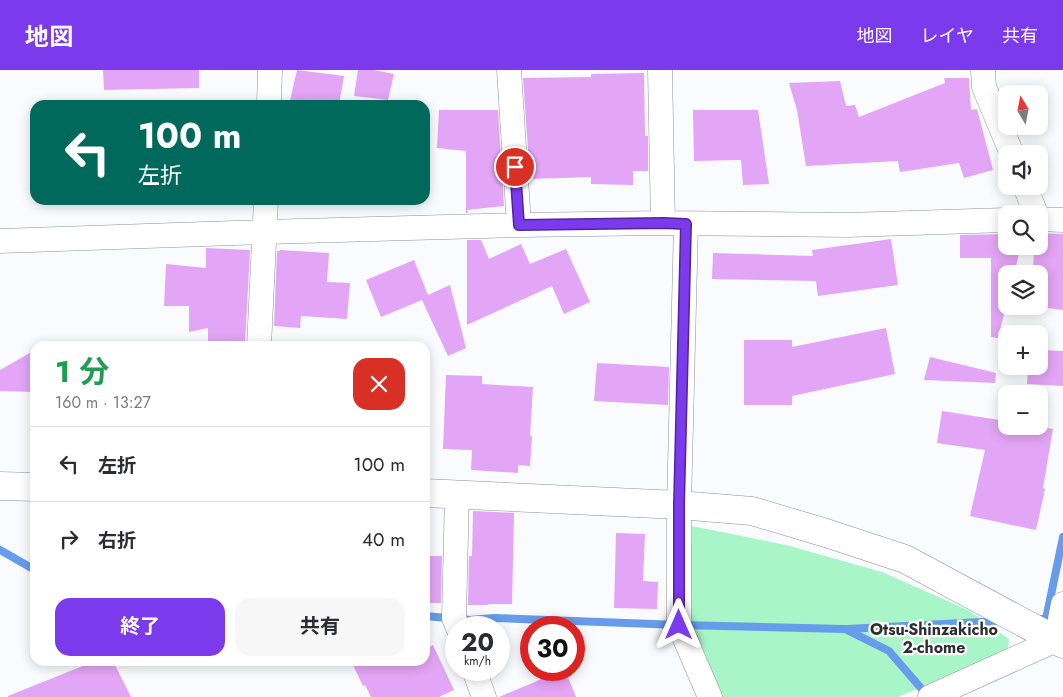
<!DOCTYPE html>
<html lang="ja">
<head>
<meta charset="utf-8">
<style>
	:root { --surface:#fff; --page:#f7f7f7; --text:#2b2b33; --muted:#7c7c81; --line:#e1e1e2; --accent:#7c3aed }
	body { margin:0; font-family:Jost,"Noto Sans JP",sans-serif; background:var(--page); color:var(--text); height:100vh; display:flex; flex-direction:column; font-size:19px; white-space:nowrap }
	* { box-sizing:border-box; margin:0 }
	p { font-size:16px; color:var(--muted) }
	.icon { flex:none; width:28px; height:28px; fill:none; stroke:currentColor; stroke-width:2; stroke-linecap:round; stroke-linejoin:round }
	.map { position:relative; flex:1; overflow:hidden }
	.sheet { position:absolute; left:30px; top:271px; width:400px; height:325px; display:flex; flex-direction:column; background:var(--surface); border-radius:15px; box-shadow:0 2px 12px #0003 }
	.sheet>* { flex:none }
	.top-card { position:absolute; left:30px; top:30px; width:400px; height:105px; border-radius:15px; box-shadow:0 2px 12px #0003; background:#00695c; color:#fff; overflow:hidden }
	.needle { width:32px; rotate:350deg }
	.fabs { position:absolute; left:998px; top:15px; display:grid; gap:10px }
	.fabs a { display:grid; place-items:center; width:50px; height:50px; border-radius:10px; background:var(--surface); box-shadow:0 2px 12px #0003; font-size:25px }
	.speed { position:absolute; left:445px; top:546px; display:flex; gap:10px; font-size:25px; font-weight:700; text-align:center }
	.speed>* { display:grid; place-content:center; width:65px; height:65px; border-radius:50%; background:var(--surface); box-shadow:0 2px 12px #0003; line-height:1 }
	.speed small { font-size:12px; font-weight:400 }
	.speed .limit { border:8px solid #d22; background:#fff; color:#111 }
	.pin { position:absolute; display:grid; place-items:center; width:42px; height:42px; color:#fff; margin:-21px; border:2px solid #fff; border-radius:50%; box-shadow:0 1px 5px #0007 }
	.me { position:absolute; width:55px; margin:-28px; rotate:0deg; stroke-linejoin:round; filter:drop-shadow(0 0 4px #0008) }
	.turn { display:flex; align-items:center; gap:18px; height:105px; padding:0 25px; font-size:22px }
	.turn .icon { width:65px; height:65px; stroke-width:2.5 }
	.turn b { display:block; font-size:35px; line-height:42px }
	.round { display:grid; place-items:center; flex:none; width:52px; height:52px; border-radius:15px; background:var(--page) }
	.headline { display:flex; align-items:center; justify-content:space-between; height:85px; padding:0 25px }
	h1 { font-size:30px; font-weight:700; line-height:38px; color:#1e9e55 }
	.action { display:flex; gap:10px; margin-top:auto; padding:10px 25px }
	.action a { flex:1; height:58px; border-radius:15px; background:var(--accent); color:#fff; font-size:20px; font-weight:700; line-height:58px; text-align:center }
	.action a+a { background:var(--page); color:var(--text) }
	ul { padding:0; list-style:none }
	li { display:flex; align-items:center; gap:15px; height:75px; padding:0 25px; border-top:1px solid var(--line) }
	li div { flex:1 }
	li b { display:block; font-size:19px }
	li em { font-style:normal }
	header { display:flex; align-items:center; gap:30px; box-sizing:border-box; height:70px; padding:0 25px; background:var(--accent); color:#fff }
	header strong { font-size:24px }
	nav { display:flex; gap:28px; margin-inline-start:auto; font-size:18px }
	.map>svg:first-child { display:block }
	.green { fill:#a8f6c8 }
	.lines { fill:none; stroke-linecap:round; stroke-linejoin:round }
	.stream { stroke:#669cea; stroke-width:8 }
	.building { fill:#e3a5f5 }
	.minor-casing { stroke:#8f9194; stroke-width:25 }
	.tertiary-casing { stroke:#8f9194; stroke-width:29 }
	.minor { stroke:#fff; stroke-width:24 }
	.tertiary { stroke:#fff; stroke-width:28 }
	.route-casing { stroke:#51269a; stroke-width:12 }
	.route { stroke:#7c3aed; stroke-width:9 }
	.labels { text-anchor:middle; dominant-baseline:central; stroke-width:4.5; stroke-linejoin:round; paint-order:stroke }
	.neighbourhood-label { font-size:16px; font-weight:bold; fill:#2d2e2f; stroke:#fff }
</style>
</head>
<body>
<header>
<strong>地図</strong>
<nav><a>地図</a><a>レイヤ</a><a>共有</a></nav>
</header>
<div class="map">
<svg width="1063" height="627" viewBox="0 0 1063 627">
	<rect width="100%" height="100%" fill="#f9fbfe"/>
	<path class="green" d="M692 456 786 475 882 502 968 540 1009 569 1008 580 898 627H717L688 555Z"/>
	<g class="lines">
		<path class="stream" d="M0 480 35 500
			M425 546 470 550 494 548 679 555 845 559 889 581 927 625
			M1037 549H1046L1063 467
			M847 559 1001 551"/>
	</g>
	<path class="building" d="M103 0H199V18L104 20Z
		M297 0 344 6 339 35H289Z
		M358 0H374L394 4 388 30 354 26Z
		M644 3 645 66H648V101H633V115L591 114V107L530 109 523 8 591 7V4Z
		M944 8H969L971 40 977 39 993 100 964 108 959 93 900 102 898 91 806 96 797 40 789 13 840 11 846 36 855 35 859 47 945 13Z
		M439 40H498L504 136 467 140 468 143H466V81L437 78Z
		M693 40H758L769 114 743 115 741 90 694 91Z
		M1039 163 1063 164V240L1031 236H1039V204H1033L1034 176H1039Z
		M1006 164V176H1021L1014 204H1006V236L998 268 991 267V188H960V165Z
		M891 169 898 215 818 226 816 211 712 209 713 183 813 186 812 180Z
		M467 170H481L489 189 521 174 530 194 566 179 590 232 564 244 552 216 467 255Z
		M206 178 250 180 245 275H208V258L189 262V236H164L166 194 206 198Z
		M280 180 329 183 327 212 350 213 347 249 301 246 300 258 274 256 277 181H280Z
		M414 190 428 225 450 215 466 278 448 286 422 230 381 247 366 210Z
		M886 258 895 304 792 326V335H744V270H792V277Z
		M35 280V322L0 321V300Z
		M1039 280 1063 281V316L1027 314 1028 296H1039Z
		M930 287 996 303 995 313 924 310Z
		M597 293 669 297 668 335 594 331Z
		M446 305 482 306V314L533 317 530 366H532L530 396 518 395V403L471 400 472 380 443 379Z
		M942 341 1006 351V356H1038L1053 359 1043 418 1045 419 1036 460 970 446 985 380 937 373Z
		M473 441 514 443 512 534H488L489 535H468L469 486H472Z
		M616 463 645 464 643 511 658 512 657 539 614 538Z
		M425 486H442L441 533H425Z
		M433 575 454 620 439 627H371L365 615 363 616 351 591H425V579Z
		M95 591H113L131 627H8V626Z
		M563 600H565L576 627H499Z"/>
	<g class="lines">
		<defs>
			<path id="minor" d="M509 0 519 155
				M660 0 663 153
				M983 0 984 17 1012 84
				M269 35 270 0
				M1025 116 1036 144
				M1039 149 1063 150
				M686 154 679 435V555L710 627
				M0 171 265 162 519 155 663 153 848 155 1006 150
				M259 276 266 130
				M457 424 454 548 458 558
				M474 600 484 627
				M930 627 1056 570 1063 534"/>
			<path id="tertiary" d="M0 416 35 417
				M425 423 679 435 752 441 826 463 905 489 1063 574"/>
		</defs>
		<use href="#minor" class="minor-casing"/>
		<use href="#tertiary" class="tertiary-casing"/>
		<use href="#minor" class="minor"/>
		<use href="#tertiary" class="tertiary"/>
	</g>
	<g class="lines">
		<defs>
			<path id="route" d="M515 97 519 155 663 153 686 154 679 435V555"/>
		</defs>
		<use href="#route" class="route-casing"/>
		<use href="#route" class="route"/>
	</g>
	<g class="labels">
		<g class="neighbourhood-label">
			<text x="934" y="559">Otsu-Shinzakicho<tspan x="934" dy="18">2-chome</tspan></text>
		</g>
	</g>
</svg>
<div class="fabs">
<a><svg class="needle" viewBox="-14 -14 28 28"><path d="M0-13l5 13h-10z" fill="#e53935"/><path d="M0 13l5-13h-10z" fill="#7c7c81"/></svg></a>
<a><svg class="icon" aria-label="sound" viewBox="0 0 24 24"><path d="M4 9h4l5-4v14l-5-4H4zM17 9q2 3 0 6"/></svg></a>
<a><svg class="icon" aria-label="search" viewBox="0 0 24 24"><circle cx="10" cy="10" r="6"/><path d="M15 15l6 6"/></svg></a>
<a><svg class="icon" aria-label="layers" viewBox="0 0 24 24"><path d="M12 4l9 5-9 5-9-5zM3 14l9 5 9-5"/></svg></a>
<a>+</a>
<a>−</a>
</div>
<div class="speed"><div>20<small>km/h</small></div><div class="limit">30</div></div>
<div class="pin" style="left:515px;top:97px;background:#d93025"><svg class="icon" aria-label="arrive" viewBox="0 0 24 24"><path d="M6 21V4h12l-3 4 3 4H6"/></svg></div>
<svg class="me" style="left:679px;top:555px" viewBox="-20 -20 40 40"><path d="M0-17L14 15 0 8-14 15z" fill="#7c3aed" stroke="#fff" stroke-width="4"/></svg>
<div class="top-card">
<div class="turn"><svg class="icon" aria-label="left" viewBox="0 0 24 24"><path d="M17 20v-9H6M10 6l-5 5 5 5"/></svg><div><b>100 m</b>左折</div></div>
</div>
<section class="sheet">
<div class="headline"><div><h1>1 分</h1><p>160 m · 13:27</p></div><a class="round" style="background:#d93025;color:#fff"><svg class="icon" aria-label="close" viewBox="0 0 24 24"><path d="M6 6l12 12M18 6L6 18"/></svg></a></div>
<ul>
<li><svg class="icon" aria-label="left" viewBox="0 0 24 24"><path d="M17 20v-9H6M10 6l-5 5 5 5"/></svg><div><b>左折</b></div><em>100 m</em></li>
<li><svg class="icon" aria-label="right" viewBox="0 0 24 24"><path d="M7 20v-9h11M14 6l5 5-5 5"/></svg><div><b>右折</b></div><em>40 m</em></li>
</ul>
<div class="action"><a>終了</a><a>共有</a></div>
</section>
</div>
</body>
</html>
